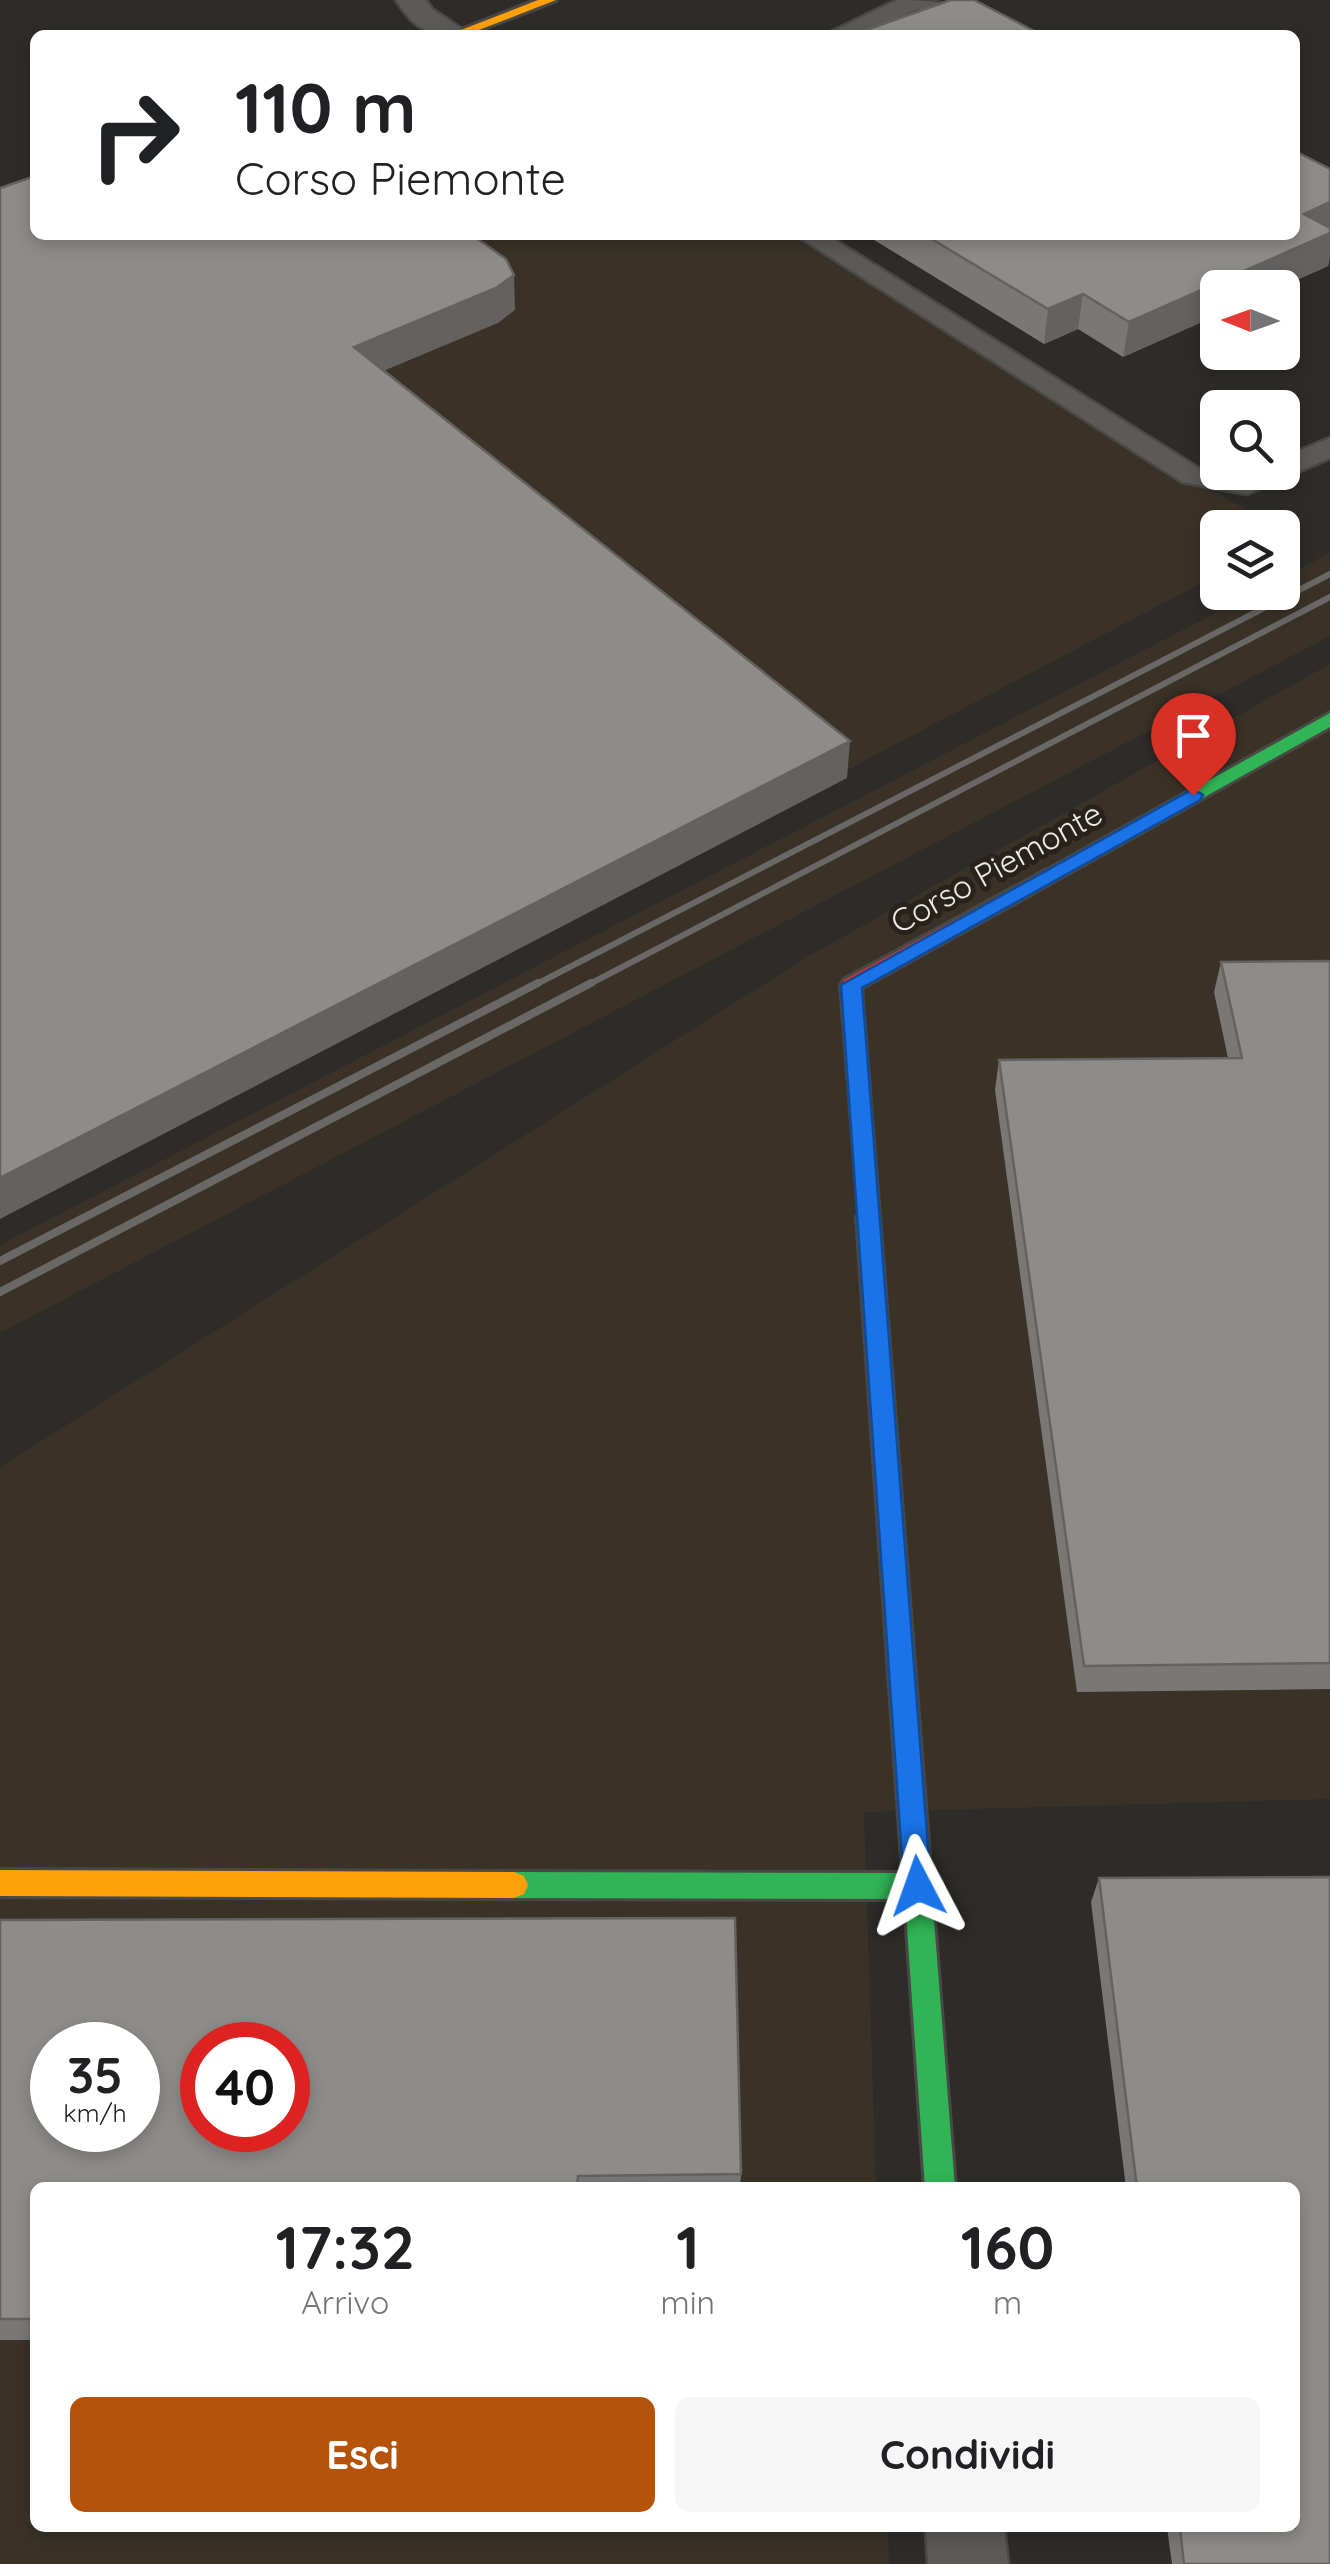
<!DOCTYPE html>
<html lang="it">
<head>
<meta charset="utf-8">
<style>
	:root { --surface:#fff; --page:#f6f6f6; --text:#202124; --muted:#757577; --accent:#b45309 }
	body { margin:0; font-family:Quicksand,sans-serif; background:var(--page); color:var(--text); height:100vh; display:flex; flex-direction:column; font-size:38px; white-space:nowrap }
	* { box-sizing:border-box; margin:0 }
	p { font-size:32px; color:var(--muted) }
	.icon { flex:none; width:55px; height:55px; fill:none; stroke:currentColor; stroke-width:2; stroke-linecap:round; stroke-linejoin:round }
	.map { position:relative; flex:1; overflow:hidden }
	.details { position:absolute; left:30px; top:2182px; width:1270px; height:350px; display:flex; flex-direction:column; background:var(--surface); border-radius:15px; box-shadow:0 5px 15px #0003 }
	.details>* { flex:none }
	.guide { position:absolute; left:30px; top:30px; width:1270px; height:210px; border-radius:15px; box-shadow:0 5px 15px #0003; background:#fff; color:var(--text); overflow:hidden }
	.needle { width:65px; rotate:271deg }
	.controls { position:absolute; left:1200px; top:270px; display:grid; gap:20px }
	.controls a { display:grid; place-items:center; width:100px; height:100px; border-radius:15px; background:var(--surface); box-shadow:0 5px 15px #0003; font-size:50px }
	.speed { position:absolute; left:30px; top:2022px; display:flex; gap:20px; font-size:50px; font-weight:700; text-align:center }
	.speed>* { display:grid; place-content:center; width:130px; height:130px; border-radius:50%; background:var(--surface); box-shadow:0 5px 15px #0003; line-height:1 }
	.speed small { font-size:25px; font-weight:400 }
	.speed .limit { border:15px solid #d22; background:#fff; color:#111 }
	.pin { position:absolute; display:grid; place-items:center; width:85px; height:85px; color:#fff; margin:-102px -42px; border-radius:50% 50% 50% 0; rotate:-45deg; box-shadow:0 0 10px #0007 }
	.pin .icon { rotate:45deg }
	.me { position:absolute; width:110px; margin:-55px; rotate:356deg; stroke-linejoin:round; filter:drop-shadow(0 0 8px #0008) }
	.turn { display:flex; align-items:center; gap:35px; height:210px; padding:0 40px; font-size:45px }
	.turn .icon { width:130px; height:130px; stroke-width:2.5 }
	.turn b { display:block; font-size:70px; line-height:85px }
	.eta { display:flex; justify-content:space-evenly; align-items:center; height:170px; text-align:center }
	.eta b { font-size:60px; font-weight:700; line-height:70px }
	.action { display:flex; gap:20px; margin-top:auto; padding:20px 40px }
	.action a { flex:1; height:115px; border-radius:15px; background:var(--accent); color:#fff; font-size:40px; font-weight:700; line-height:115px; text-align:center }
	.action a+a { background:var(--page); color:var(--text) }
	.map>svg:first-child { display:block }
	.built { fill:#3a3227; fill-rule:evenodd }
	.lines { fill:none; stroke-linecap:round; stroke-linejoin:round }
	.lane-casing { stroke:#494844; stroke-width:5 }
	.street-casing { stroke:#494844; stroke-width:5 }
	.fast-casing { stroke:#494844; stroke-width:6 }
	.slow-casing { stroke:#494844; stroke-width:6 }
	.jam-casing { stroke:#494844; stroke-width:6 }
	.lane { fill:#5c5a57; fill-rule:evenodd }
	.street { fill:#5c5a57; fill-rule:evenodd }
	.fast { fill:#30b455; fill-rule:evenodd }
	.slow { fill:#ff9f0a; fill-rule:evenodd }
	.jam { fill:#e5322d; fill-rule:evenodd }
	.rail-far1 { stroke:#6a6866; stroke-width:6 }
	.rail { stroke:#6a6866; stroke-width:8 }
	.wall { fill:#7a7876 }
	.shaded-wall { fill:#636260 }
	.building { fill:#8e8c89; stroke:#636260; stroke-width:2.5; fill-rule:evenodd }
	.route { fill:#1a73e8; stroke:#114b97; stroke-width:2.5 }
	.labels { text-anchor:middle; dominant-baseline:central; stroke-width:10; stroke-linejoin:round; paint-order:stroke }
	.street-label { font-size:32px; fill:#eeeae6; stroke:#27221c }
</style>
</head>
<body>
<div class="map">
<svg width="1330" height="2564" viewBox="0 0 1330 2564">
	<rect width="100%" height="100%" fill="#2e2c29"/>
	<path class="built" d="M0 225 35 235H793L1274 527 1218 528 1217 575 0 1216Z
		M1330 553V636L0 1333V1245L1254 593 1282 592 1283 577Z
		M1330 664V1799L864 1812 876 2187 35 2188V2528H888L889 2564H0V1467L807 957ZM52 2045H138V2130H52ZM202 2045H288V2130H202Z"/>
	<g class="lines">
		<defs>
			<path id="lane" d="M897 0C935 0 982 5 1009 35H980L941 15 918 9 856 35H825Z
				M796 235H827L1200 469 1243 476 1282 472V458L1330 438V458L1247 494 1182 482Z"/>
			<path id="street" d="M396 0H426L432 9 471 35C431 35 418 35 396 0Z
				M926 2528H1004L1008 2564H928Z"/>
			<path id="fast" d="M1330 713V727L1054 881H1040L1037 876Z
				M868 1209 879 1217 955 2188H925L905 1899 514 1898 504 1894 500 1885 504 1876 514 1872 903 1873 857 1217Z"/>
			<path id="slow" d="M538 0H556L466 35H448Z
				M0 1870 514 1872 524 1876 528 1885 524 1894 514 1898 0 1896Z"/>
			<path id="jam" d="M1047 870 1054 871 1057 876 1054 881 861 988 879 1217 876 1223H860L841 985 844 980Z"/>
		</defs>
		<use href="#lane" class="lane-casing"/>
		<use href="#street" class="street-casing"/>
		<use href="#fast" class="fast-casing"/>
		<use href="#slow" class="slow-casing"/>
		<use href="#jam" class="jam-casing"/>
		<use href="#lane" class="lane"/>
		<use href="#street" class="street"/>
		<use href="#fast" class="fast"/>
		<use href="#slow" class="slow"/>
		<use href="#jam" class="jam"/>
		<path class="rail-far1" d="M533 986 1330 574
			M586 986 1330 597"/>
		<path class="rail" d="M0 1261 538 983
			M0 1292 591 983"/>
	</g>
	<path class="wall" d="M1330 169V255L1328 266 1123 357 1078 329 1044 344 866 235H1295Z
		M1330 961V1689L1077 1692 995 1090 999 1060 1228 1058 1214 992 1221 962Z
		M1330 1877V2564H1172L1167 2528H1295V2188H1126L1091 1902 1099 1878Z
		M0 1920 741 2174 740 2188H35V2340H0Z"/>
	<path class="shaded-wall" d="M1330 202V255L1328 266 1279 288H1218V315L1123 357 1129 322 1304 214Z
		M514 275 515 310 498 323 357 382 354 347Z
		M1083 294 1078 329 1044 344 1048 309Z
		M850 741 847 778 0 1219V1178Z"/>
	<path class="building" d="M951 0H974L1042 35H852Z
		M1295 151 1330 169V202L1304 214 1330 228V233L1129 322 1083 294 1048 309 925 235H1295Z
		M35 176V235H472L506 259 514 275 496 288 354 347 850 741 0 1178V188Z
		M1330 961V1663L1084 1666 999 1060 1242 1058 1221 962Z
		M1330 1877V2564H1184L1180 2528H1295V2188H1137L1099 1878Z
		M735 1918 741 2174 578 2176 577 2188H35V2319H0V1920ZM52 2045H138V2130H52ZM202 2045H288V2130H202Z"/>
	<path class="route" d="M1193 789 1203 795 1200 800 862 988 931 1886 927 1895 918 1899 908 1895 904 1886 841 985Z"/>
	<g class="labels">
		<g class="street-label">
			<text transform="translate(996 867) rotate(-29)">Corso Piemonte</text>
		</g>
	</g>
</svg>
<div class="controls">
<a><svg class="needle" viewBox="-14 -14 28 28"><path d="M0-13l5 13h-10z" fill="#e53935"/><path d="M0 13l5-13h-10z" fill="#757577"/></svg></a>
<a><svg class="icon" aria-label="search" viewBox="0 0 24 24"><circle cx="10" cy="10" r="6"/><path d="M15 15l6 6"/></svg></a>
<a><svg class="icon" aria-label="layers" viewBox="0 0 24 24"><path d="M12 4l9 5-9 5-9-5zM3 14l9 5 9-5"/></svg></a>
</div>
<div class="speed"><div>35<small>km/h</small></div><div class="limit">40</div></div>
<div class="pin" style="left:1193px;top:795px;background:#d93025"><svg class="icon" aria-label="arrive" viewBox="0 0 24 24"><path d="M6 21V4h12l-3 4 3 4H6"/></svg></div>
<svg class="me" style="left:918px;top:1886px" viewBox="-20 -20 40 40"><path d="M0-17L14 15 0 8-14 15z" fill="#1a73e8" stroke="#fff" stroke-width="4"/></svg>
<div class="guide">
<div class="turn"><svg class="icon" aria-label="right" viewBox="0 0 24 24"><path d="M7 20v-9h11M14 6l5 5-5 5"/></svg><div><b>110 m</b>Corso Piemonte</div></div>
</div>
<section class="details">
<div class="eta">
<div><b>17:32</b><p>Arrivo</p></div>
<div><b>1</b><p>min</p></div>
<div><b>160</b><p>m</p></div>
</div>
<div class="action"><a>Esci</a><a>Condividi</a></div>
</section>
</div>
</body>
</html>
